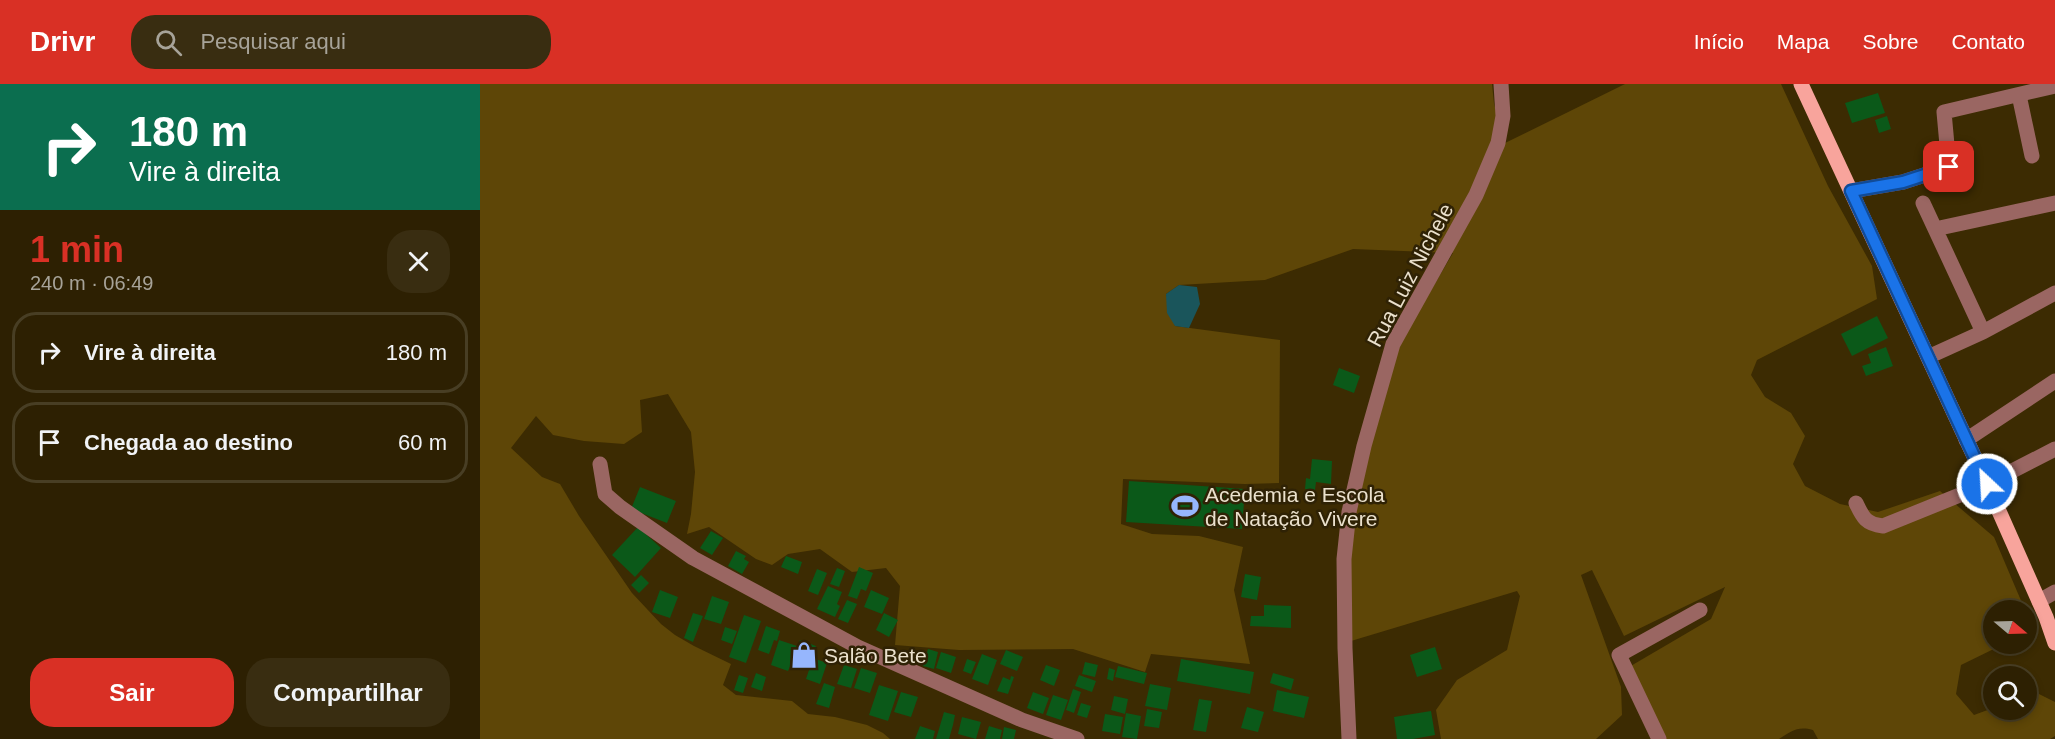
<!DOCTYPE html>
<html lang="pt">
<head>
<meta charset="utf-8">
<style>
	:root { --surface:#2d2002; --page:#392d11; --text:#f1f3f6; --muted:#a7a399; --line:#483e24; --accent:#d93025 }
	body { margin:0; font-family:Arial,sans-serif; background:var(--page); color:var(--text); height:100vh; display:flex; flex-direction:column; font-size:22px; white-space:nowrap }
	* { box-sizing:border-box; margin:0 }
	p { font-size:20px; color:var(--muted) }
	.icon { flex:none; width:33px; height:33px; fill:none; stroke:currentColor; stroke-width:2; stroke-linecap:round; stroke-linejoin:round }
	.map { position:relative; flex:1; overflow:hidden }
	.panel { display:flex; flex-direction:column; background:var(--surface); width:480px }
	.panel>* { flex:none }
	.banner { background:#0b6e4f; color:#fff; overflow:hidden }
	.needle { width:39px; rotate:109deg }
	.tools { position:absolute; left:1503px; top:516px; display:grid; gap:12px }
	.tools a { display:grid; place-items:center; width:54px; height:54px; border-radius:50%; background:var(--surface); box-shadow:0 3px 9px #0003,0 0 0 2px var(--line); font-size:30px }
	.pin { position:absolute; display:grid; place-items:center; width:51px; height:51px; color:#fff; margin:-26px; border-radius:12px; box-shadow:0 3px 9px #0006 }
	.me { position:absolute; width:66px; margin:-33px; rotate:335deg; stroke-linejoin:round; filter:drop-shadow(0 0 4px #0008) }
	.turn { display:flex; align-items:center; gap:21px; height:126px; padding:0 30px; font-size:27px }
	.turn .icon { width:78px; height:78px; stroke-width:2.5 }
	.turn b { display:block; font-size:42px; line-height:51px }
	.round { display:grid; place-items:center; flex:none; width:63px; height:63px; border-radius:24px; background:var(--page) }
	.overview { display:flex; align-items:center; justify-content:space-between; height:102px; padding:0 30px }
	h1 { font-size:36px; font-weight:700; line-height:45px; color:var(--accent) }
	.action { display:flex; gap:12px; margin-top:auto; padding:12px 30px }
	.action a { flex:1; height:69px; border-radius:24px; background:var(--accent); color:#fff; font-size:24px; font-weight:700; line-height:69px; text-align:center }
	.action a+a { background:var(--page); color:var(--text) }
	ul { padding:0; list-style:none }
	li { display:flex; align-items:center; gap:18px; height:81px; margin:0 12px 9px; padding:0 18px; border:3px solid var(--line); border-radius:24px }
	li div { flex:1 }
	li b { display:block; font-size:22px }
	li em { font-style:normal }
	header { display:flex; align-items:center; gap:36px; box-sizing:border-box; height:84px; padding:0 30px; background:var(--accent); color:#fff }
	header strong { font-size:28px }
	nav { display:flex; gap:33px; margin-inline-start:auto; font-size:21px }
	.search { width:420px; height:54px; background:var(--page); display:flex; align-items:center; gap:15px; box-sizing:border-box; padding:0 21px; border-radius:24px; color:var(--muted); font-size:22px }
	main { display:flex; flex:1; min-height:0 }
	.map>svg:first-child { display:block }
	.green { fill:#5e4607 }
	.water { fill:#1a555b }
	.building { fill:#0b5919 }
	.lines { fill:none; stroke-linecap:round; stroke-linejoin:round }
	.minor { stroke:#9a6662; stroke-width:15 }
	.major { stroke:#f8a49c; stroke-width:15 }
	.route-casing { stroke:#114b97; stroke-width:15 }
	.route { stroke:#1a73e8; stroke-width:10 }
	.labels { text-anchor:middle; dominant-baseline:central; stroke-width:5; stroke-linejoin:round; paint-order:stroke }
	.street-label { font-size:21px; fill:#ebe1cd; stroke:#2f2205 }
	.poi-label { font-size:21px; fill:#ebe1cd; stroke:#2f2205; text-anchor:start }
</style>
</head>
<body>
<header>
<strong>Drivr</strong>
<div class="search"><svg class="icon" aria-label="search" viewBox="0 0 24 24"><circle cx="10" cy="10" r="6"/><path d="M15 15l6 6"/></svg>Pesquisar aqui</div>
<nav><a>Início</a><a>Mapa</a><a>Sobre</a><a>Contato</a></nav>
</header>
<main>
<section class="panel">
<div class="banner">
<div class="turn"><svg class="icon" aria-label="right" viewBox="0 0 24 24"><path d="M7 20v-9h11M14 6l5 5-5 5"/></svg><div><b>180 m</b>Vire à direita</div></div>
</div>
<div class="overview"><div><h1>1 min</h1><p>240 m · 06:49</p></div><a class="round"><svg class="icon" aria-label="close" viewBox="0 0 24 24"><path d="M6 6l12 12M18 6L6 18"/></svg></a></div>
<ul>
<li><svg class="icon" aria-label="right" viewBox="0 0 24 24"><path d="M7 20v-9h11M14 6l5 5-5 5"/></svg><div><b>Vire à direita</b></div><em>180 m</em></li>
<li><svg class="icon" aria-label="arrive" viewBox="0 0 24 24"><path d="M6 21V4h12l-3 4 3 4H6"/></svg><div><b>Chegada ao destino</b></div><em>60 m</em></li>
</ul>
<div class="action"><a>Sair</a><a>Compartilhar</a></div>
</section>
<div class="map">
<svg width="1575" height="655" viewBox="0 0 1575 655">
	<rect width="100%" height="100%" fill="#3c2b02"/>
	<path class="green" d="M0 0H1012L1014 20 1025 59 1145 0H1301L1348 102 1392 182 1397 215 1277 276 1271 291 1285 313 1311 329 1325 352 1313 380 1325 402 1360 420 1398 428 1460 407 1514 453 1545 526H1514V560H1524L1481 581 1476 610 1494 631 1513 624 1546 626 1547 612 1557 609 1575 618V652L1570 655H1338L1333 646C1317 642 1312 647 1299 655H1184L1149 583 1231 535 1245 503 1144 552 1112 486 1101 491 1141 603 1142 631 1116 655H961L956 626 977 596 1027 566 1040 512 1037 507 871 557 870 482 875 426 894 347 921 257 973 169 873 165 785 196 699 201 686 210 695 242 800 256 799 399 765 400 643 395 641 440 672 450 719 452 763 463 754 506 770 580 671 570 665 588 593 565 479 566 415 561 420 502 406 484 372 488 340 465 308 470 292 481 276 475 229 443 207 450 211 430 215 388 211 348 188 310 160 316 162 348 144 360 104 357 73 351 56 332 31 364 62 393 80 400 99 432 152 509 181 540 195 551 214 562 251 580 243 601 256 611 312 617 328 630 355 633 387 641 403 649 410 655H0Z"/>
	<path class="water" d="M699 201 717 203 720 220 709 244 695 242 687 229 686 210Z"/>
	<path class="building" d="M1398 9 1405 29 1372 39 1365 19Z
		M1407 32 1411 45 1399 49 1395 36Z
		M1397 232 1408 254 1372 272 1361 250Z
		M1406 263 1413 282 1386 292 1382 282 1391 279 1388 270Z
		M859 284 880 292 874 309 853 301Z
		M832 375 852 377 851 400 836 398 835 406 825 405 826 394 830 395Z
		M649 397 765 405 762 445 646 438Z
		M160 403 196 417 187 439 151 425Z
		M158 443 181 464 155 493 132 471Z
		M231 447 243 454 232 471 220 464Z
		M256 467 266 472 264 475 269 478 262 490 248 482Z
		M306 472 322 478 318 490 301 483Z
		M379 483 393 489 386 507 381 505 377 515 368 512Z
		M357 484 365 487 359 503 350 500Z
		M337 485 347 489 338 511 328 507Z
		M765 490 781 493 777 516 761 513Z
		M161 491 169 499 159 509 151 501Z
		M348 502 362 508 357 520 360 522 355 533 337 525Z
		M180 506 198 513 190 534 172 528Z
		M391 506 409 514 402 530 384 523Z
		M232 512 249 518 241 540 224 535Z
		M367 516 377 520 368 539 358 535Z
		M784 521 811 522V544L770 542 771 532H784Z
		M213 529 223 532 213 558 204 554Z
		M404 529 418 536 409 553 396 546Z
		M264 531 281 537 266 579 249 573Z
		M286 542 300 547 297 557 294 556 289 570 278 566Z
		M245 543 257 547 252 560 241 556Z
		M299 556 317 562 320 556 336 562 327 586 311 580 308 587 291 581Z
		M955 563 962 585 937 593 930 571Z
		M448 565 458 568 454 585 443 582Z
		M526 566 543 573 537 587 520 580Z
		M461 568 476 573 471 589 456 584Z
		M502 570 517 576 508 601 492 595Z
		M333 574 347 579 340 600 326 595Z
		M487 575 496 578 491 590 483 587Z
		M701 575 774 588 770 610 697 597Z
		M605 578 618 581 615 593 602 590Z
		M364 581 377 585 371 604 357 600Z
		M566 581 580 586 574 602 560 596Z
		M638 582 667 589 664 600 635 593Z
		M381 584 397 589 390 609 374 604Z
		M629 584 635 586 633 597 627 595Z
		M276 589 286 593 282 607 271 603Z
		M793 589 814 595 811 606 790 599Z
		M259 591 268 594 263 609 254 606Z
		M599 591 616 597 612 608 595 602Z
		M531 592 534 593 528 610 517 607 523 593 530 596Z
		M344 599 355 603 349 624 336 620Z
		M670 600 691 604 687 626 665 622Z
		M399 601 418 607 408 637 389 631Z
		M593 605 601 608 594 629 586 626Z
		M797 606 829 613 824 634 793 627Z
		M421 608 438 613 431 633 414 628Z
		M553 608 569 614 563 630 547 624Z
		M573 611 588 616 581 636 566 631Z
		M634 612 648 615 645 630 631 626Z
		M719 615 732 617 726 648 713 646Z
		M601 619 611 622 607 634 597 631Z
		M767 623 784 628 778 648 761 644Z
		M667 625 682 628 679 644 664 642Z
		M951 627 955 651 933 655H917L914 633Z
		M464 628 475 631 473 641 469 655H456Z
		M646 629 661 632 657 655 642 653Z
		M625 630 643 633 640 650 622 647Z
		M482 633 501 638 496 655 478 650Z
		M440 642 455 647 453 655H435Z
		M509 642 522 646 520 655H505Z
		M524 643 536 646 534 655H522Z"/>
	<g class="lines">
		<path class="minor" d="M1539 11 1552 72
			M1371 107 1423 98 1469 83 1464 28 1575 2
			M1443 119 1503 248
			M1455 145 1575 119
			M1448 273 1503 248 1575 209
			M1486 356 1575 297
			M120 380 125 410 140 423 213 474 378 563 542 636 597 655
			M1376 419C1383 434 1386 440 1403 442L1507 400 1575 365
			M1559 517 1575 508
			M869 655 865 564 864 475 869 428 884 362 913 260 996 111 1018 59 1023 32 1021 0
			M1179 655 1139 571 1220 526"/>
		<path class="major" d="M1321 0 1507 400 1566 533 1575 559"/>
	</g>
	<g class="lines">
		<defs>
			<path id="route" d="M1469 83 1423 98 1371 107 1507 400"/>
		</defs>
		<use href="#route" class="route-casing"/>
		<use href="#route" class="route"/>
	</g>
	<defs>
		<symbol id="stadium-bare" viewBox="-9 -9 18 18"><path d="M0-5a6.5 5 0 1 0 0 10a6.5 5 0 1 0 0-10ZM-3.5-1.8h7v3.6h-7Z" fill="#96b6fd" stroke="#2f2205" stroke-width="2.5" paint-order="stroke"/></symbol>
		<symbol id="shop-bare" viewBox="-9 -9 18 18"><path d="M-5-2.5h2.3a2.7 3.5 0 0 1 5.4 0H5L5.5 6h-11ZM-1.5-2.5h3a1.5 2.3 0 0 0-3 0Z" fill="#96b6fd" stroke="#2f2205" stroke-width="2.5" paint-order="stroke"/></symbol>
	</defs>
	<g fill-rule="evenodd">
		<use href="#stadium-bare" x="686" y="403" width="38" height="38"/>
		<use href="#shop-bare" x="305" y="552" width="38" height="38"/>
	</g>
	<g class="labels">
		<g class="street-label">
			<text transform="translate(930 191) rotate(-62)">Rua Luiz Nichele</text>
		</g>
		<g class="poi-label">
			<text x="725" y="410">Acedemia e Escola<tspan x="725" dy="24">de Natação Vivere</tspan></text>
			<text x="344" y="571">Salão Bete</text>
		</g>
	</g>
</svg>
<div class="tools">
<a><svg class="needle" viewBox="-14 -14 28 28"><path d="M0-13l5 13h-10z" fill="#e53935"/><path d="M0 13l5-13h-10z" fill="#a7a399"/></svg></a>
<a><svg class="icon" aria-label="search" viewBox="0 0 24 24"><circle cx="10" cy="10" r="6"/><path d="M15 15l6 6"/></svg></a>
</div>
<div class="pin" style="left:1469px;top:83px;background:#d93025"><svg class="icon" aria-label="arrive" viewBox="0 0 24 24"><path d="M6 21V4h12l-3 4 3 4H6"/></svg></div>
<svg class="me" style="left:1507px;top:400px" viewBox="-20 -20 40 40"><circle r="17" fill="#1a73e8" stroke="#fff" stroke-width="3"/><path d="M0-11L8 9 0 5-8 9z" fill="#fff"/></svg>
</div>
</main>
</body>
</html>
